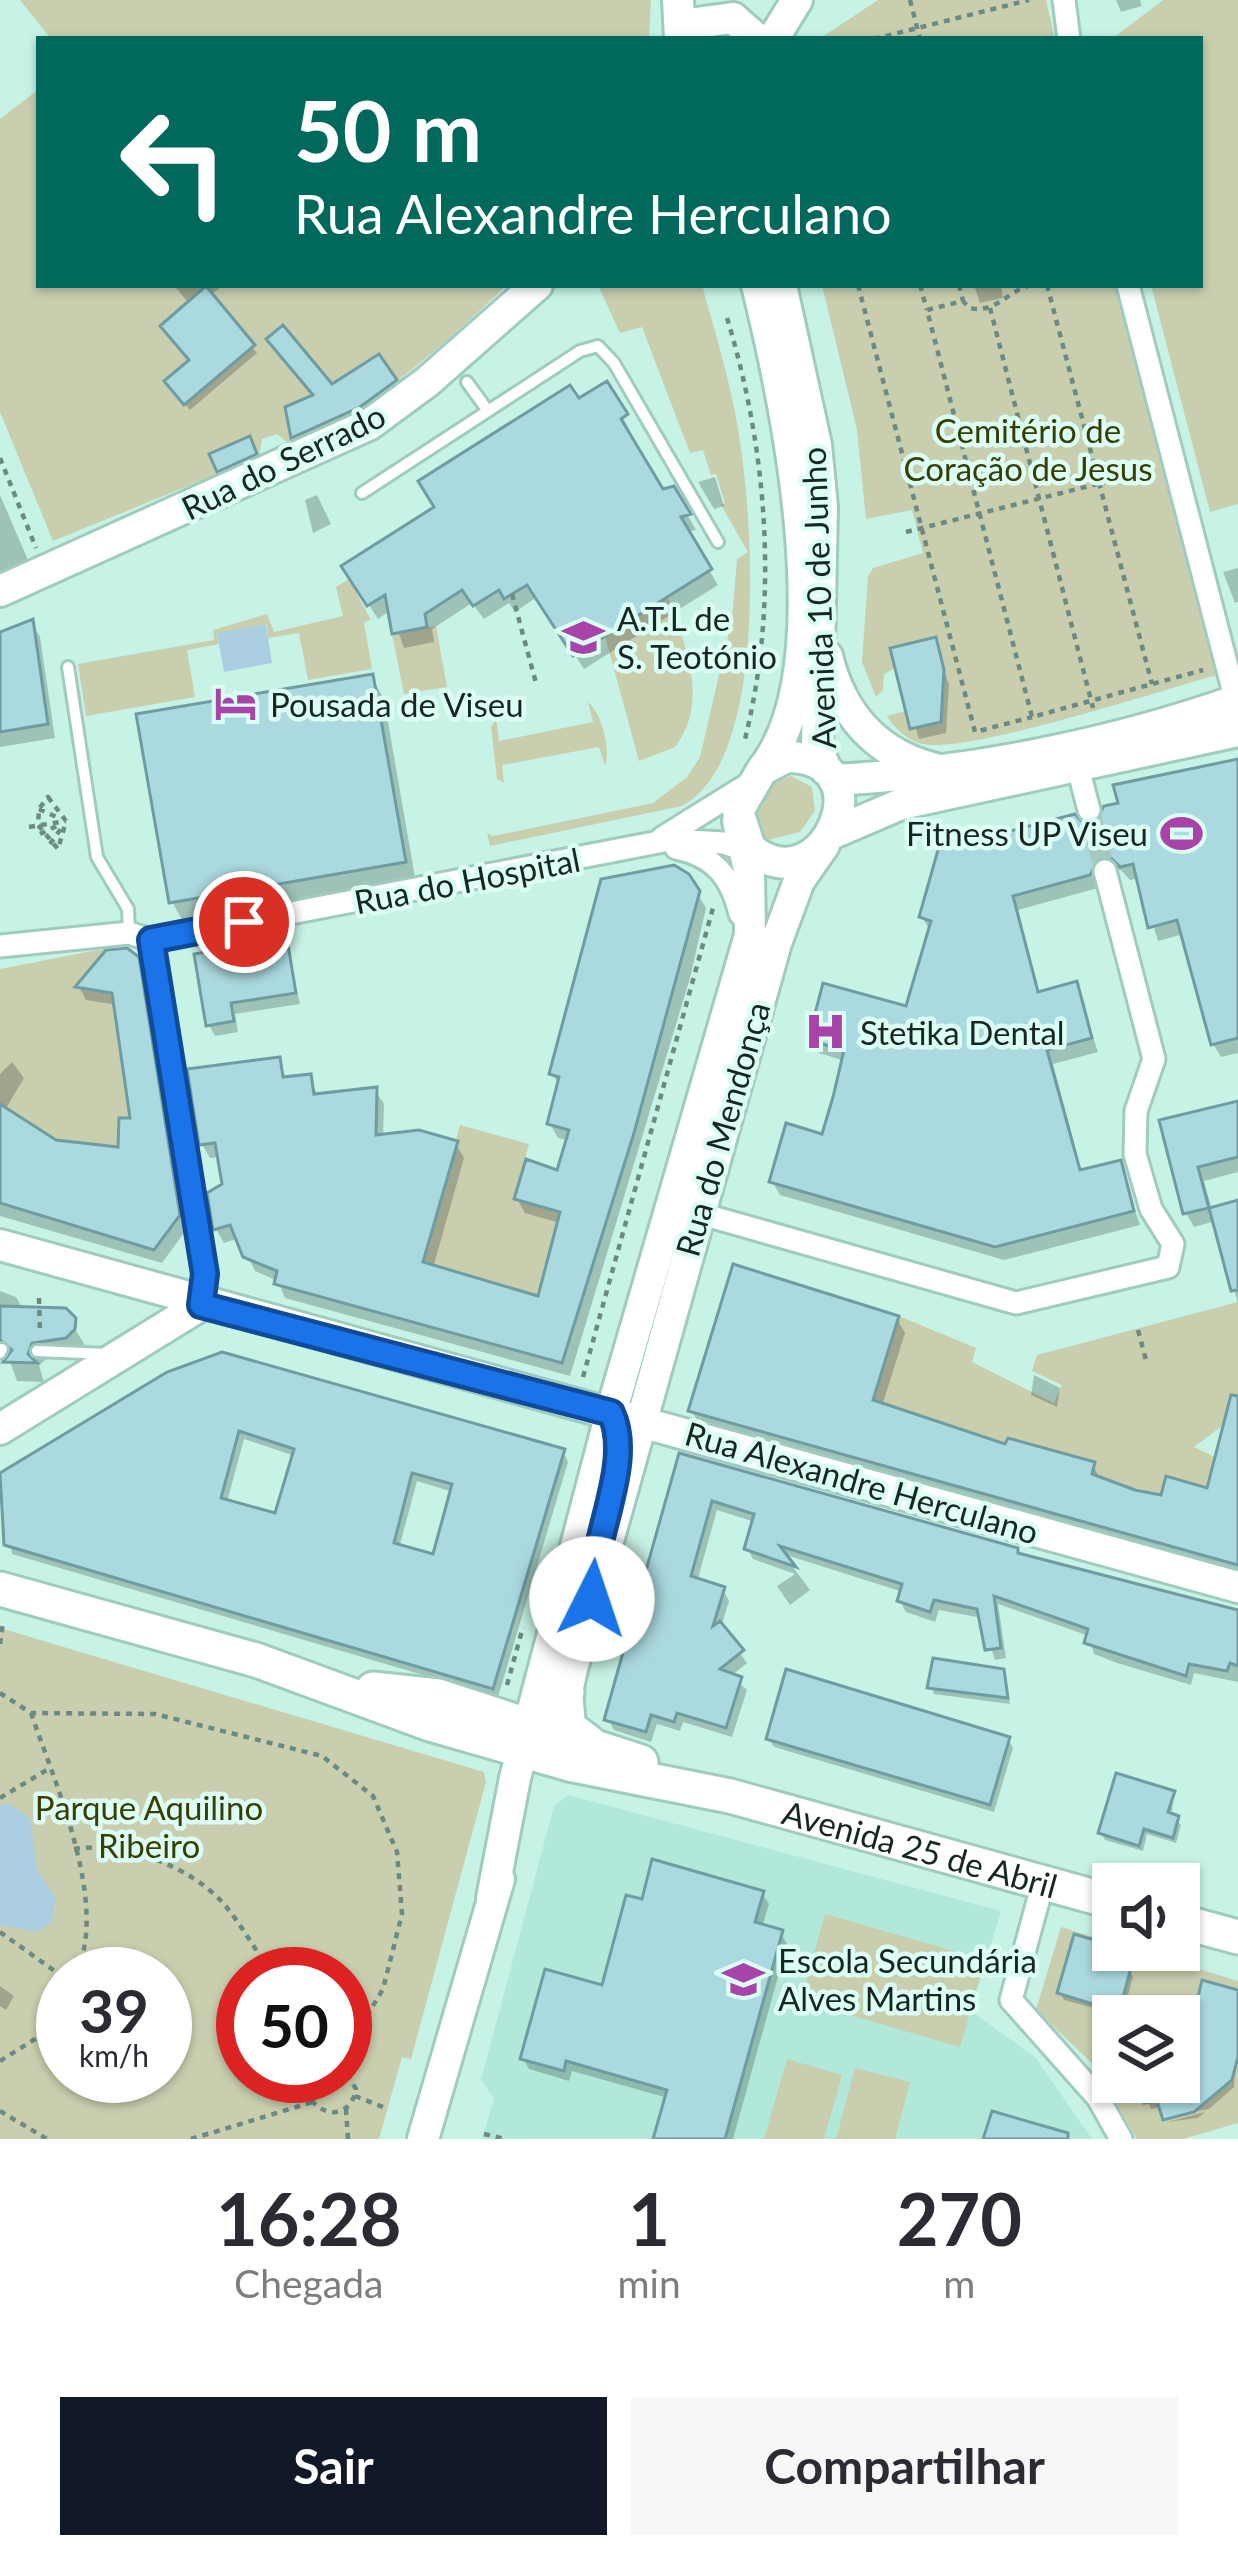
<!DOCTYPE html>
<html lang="pt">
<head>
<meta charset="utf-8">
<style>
	:root { --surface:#fff; --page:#f7f7f7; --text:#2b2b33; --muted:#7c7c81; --accent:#111827 }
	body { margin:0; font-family:Lato,sans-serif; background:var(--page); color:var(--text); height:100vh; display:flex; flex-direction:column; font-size:45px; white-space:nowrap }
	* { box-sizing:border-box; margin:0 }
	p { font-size:39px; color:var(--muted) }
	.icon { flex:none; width:66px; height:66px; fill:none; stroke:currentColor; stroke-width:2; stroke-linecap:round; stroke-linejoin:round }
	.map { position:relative; height:2139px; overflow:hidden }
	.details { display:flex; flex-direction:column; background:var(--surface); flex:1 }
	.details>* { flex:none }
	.top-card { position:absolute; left:36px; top:36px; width:1167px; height:252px; border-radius:0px; box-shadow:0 3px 9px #0004; background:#00695c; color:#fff; overflow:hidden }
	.controls { position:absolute; left:1092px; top:1863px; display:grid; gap:24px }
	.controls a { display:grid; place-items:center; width:108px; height:108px; border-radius:0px; background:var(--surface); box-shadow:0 3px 9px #0004; font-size:60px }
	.speed { position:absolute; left:36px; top:1947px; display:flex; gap:24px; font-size:60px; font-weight:700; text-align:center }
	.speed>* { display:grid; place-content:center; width:156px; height:156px; border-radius:50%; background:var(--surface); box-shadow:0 3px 9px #0004; line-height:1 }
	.speed small { font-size:30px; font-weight:400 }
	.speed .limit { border:18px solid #d22; background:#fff; color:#111 }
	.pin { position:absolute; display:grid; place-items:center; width:102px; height:102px; color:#fff; margin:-51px; border:6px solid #fff; border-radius:50%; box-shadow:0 3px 12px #0007 }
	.me { position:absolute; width:132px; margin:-66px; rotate:4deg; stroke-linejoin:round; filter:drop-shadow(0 0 9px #0008) }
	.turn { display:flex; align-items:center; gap:42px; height:252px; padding:0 60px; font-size:54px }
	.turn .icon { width:156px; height:156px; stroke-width:2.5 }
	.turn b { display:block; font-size:84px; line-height:102px }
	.eta { display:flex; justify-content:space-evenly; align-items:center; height:204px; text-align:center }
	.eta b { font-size:72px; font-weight:700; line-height:84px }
	.cta { display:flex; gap:24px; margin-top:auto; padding:24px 60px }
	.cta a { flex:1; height:138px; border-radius:0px; background:var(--accent); color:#fff; font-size:48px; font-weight:700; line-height:138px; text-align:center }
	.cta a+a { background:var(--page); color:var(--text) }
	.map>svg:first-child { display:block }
	.built { fill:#b2e8d9 }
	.green { fill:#c9ceaf; fill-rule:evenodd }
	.water { fill:#accee3 }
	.shadow { fill:#0003; fill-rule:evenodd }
	.building { fill:#aad9df; stroke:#6f9ca1; stroke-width:3; fill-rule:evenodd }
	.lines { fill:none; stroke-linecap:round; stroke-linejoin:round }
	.street-tunnel { stroke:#a4cabf; stroke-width:21; stroke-dasharray:21 10; stroke-linecap:butt }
	.lane-casing { stroke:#a0cbbf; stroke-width:16 }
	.street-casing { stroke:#a0cbbf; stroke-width:27 }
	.secondary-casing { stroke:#a0cbbf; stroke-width:36 }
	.primary-casing { stroke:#a0cbbf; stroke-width:39 }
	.path { stroke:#6c8a82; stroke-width:4.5; stroke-dasharray:6 6; stroke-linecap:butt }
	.lane { stroke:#fff; stroke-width:10 }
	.street { stroke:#fff; stroke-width:21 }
	.secondary { stroke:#fff; stroke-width:30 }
	.primary { stroke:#fff; stroke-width:33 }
	.route-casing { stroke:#114b97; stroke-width:30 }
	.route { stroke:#1a73e8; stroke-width:21 }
	.labels { text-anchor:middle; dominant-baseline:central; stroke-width:9; stroke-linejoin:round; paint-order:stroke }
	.park-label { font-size:33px; fill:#383d01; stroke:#dbfff4 }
	.street-label { font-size:33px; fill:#162723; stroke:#dbfff4 }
	.poi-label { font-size:33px; fill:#162723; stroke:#dbfff4; text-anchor:start }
</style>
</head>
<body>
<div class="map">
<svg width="1238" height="2139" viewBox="0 0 1238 2139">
	<rect width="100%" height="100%" fill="#c7f3e6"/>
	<path class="built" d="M568 1795 1001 1911 971 2011 1035 2057 1092 2139H482L494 2099 481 2080 554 1806Z"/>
	<path class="green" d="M20 0H651V1L649 39H51Z
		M878 0H1046L1055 39H819Z
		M1163 0H1238V504L1210 512 1151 285H1200V39H1112Z
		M39 89V285H507C441 348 375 406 292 446L277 434 262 439 259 457 53 541 0 412V119Z
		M598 285H702C715 332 730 380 738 429 753 513 770 760 682 806L490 846 487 833 493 836 653 803 687 777 700 757 732 619 737 559 748 552 721 505 725 503 716 474 711 475 703 450 690 453 642 327 620 333Z
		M822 285H1118L1217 675C1162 690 967 754 923 744 908 741 894 728 887 716L905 711 911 729 941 722 926 679 945 673 935 637 890 648 895 668 884 674 883 690 876 697 862 662 868 576 873 568 923 553 912 510 866 519 857 430Z
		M349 579 371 620 364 622 372 669 308 680 299 633 268 638 267 624 217 634 219 644 187 650 195 697 86 716 78 664 214 640 213 630 267 614 274 632 343 616 336 587Z
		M668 597C685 643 710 702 675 747L639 761 605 636Z
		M436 626 447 687 404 694 392 634Z
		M588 702C602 713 611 750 605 766L599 747 502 765 504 783 497 779 491 727 496 719 499 741 593 722Z
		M791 776 812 787 815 811 800 832 767 840 756 832 752 817 769 784Z
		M108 948 76 986 112 993 130 1118H119L118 1146 146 1183 56 1140 0 1104V969Z
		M460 1125 529 1144 514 1199 576 1217 538 1296 423 1262Z
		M1238 1302V1414L1194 1447 1215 1457 1207 1488 1167 1477 1161 1495 1137 1488 1134 1494 1092 1474 1094 1462 1008 1438 1005 1444 868 1402 899 1316 976 1348 972 1362 1054 1403 1062 1385 1032 1371 1037 1355Z
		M0 1628 484 1772 486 1782 411 2059 402 2057 379 2139H0ZM63 1974H165V2076H63ZM243 1974H345V2076H243Z
		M825 1914 985 1960 960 2047 801 2001Z
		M1061 1927 1113 1943V1950H1137L1238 1981V2123L1183 2139H1137L1094 2065 1036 2010ZM1113 2016H1179V2082H1113Z
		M787 2059 842 2075 824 2139H764Z
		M855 2068 910 2082 895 2139H836Z"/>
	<path class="water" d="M266 624 272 663 224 672 217 633Z
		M10 1804 30 1818 37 1870 55 1896 53 1920 37 1932 0 1925V1805Z"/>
	<path class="shadow" d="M1116 0H1140L1142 6 1121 12Z
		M174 285H223L210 296 257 353 190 410 172 388 192 362 189 304Z
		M974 285H1001L1003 298 980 303Z
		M394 382 400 392 299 447 289 408 331 388Z
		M606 385 662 493 673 490 696 530 686 532 718 585 584 669 537 597 515 612 509 603 484 619 472 603 432 629 434 642 404 648 391 610 378 619 345 567 437 508Z
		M248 440 258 461 223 477 213 456Z
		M715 477 724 506 714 509 698 482Z
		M0 495 28 560 0 572Z
		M317 495 331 524 313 533 305 500Z
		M1238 568V602L1235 603 1223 572Z
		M32 623 40 637 55 738 0 747V635Z
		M934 640 949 685 946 733 919 739 893 651Z
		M372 678 384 699 416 883 184 923 172 902Z
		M1238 769V1053L1221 1057 1213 1044 1184 934 1158 941 1139 878 1130 880 1121 870H1108L1098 888 1018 910 1040 994 1075 985 1098 1052 1053 1064 1082 1173 1119 1164 1140 1225 1004 1260 780 1195 772 1181 824 1138 845 1061 819 1053 811 1039 908 1010 931 932 922 917 1083 827H1096Z
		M687 876 706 908 690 978 570 1376 285 1298 278 1281 255 1271 239 1238 224 1243 216 1229 225 1186 221 1157 210 1158 202 1144 278 1060 287 1080 310 1077 318 1097 375 1090 384 1104 383 1137 456 1144 464 1158 433 1268 540 1299 560 1223 525 1213 517 1199 559 1174 569 1141 558 1138 550 1124 560 1087 552 1073Z
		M286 943 300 1004 235 1014 238 1032 215 1036 209 1025Z
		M136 959 145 975 186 1230 162 1263 0 1216V1074L12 1062 24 1078 5 1110 55 1143 121 1150 133 1121 117 1005 86 1000 79 987Z
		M1238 1101V1172L1204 1181 1212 1210 1238 1204V1304L1216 1221 1194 1227 1186 1213 1162 1122Z
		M0 1291 16 1297 23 1309 64 1311 86 1347 77 1357H49L39 1365 44 1382 17 1381 9 1359H0Z
		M897 1319 905 1333 882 1406 1006 1448 1093 1465 1101 1481 1163 1498 1209 1492 1238 1419V1575L700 1425 691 1410Z
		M222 1355 563 1452 568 1462 498 1697 12 1554 0 1477 194 1361ZM244 1439 295 1456 277 1517 227 1502ZM417 1481 453 1492 435 1558 399 1548Z
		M1034 1375 1060 1388 1057 1407 1031 1395Z
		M681 1457 1238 1615V1682L1194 1673 1191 1685 1117 1663 1094 1654 1089 1636 998 1604 1006 1658 995 1660 982 1618 939 1610 935 1622 906 1612 900 1601 903 1592 783 1554 810 1590 790 1605 777 1586 795 1574 753 1559 747 1548 755 1522 717 1510 697 1582 723 1590 729 1601 721 1627 747 1663 731 1676 747 1690 732 1737 683 1722 680 1731 657 1724 651 1742 614 1730 608 1719Z
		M1002 1672 1010 1704 934 1694 931 1687Z
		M769 1739H1008L1013 1748 994 1812 774 1747Z
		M1173 1793 1172 1817 1181 1825 1176 1843 1147 1834 1143 1851 1105 1840 1101 1833Z
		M762 1893 769 1904 762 1927 781 1933 787 1944 733 2139H657L668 2098 572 2071 569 2081 529 2069 523 2058 604 1988 644 1902Z
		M1106 1946 1107 1964 1129 1970 1133 1977 1122 2016 1064 2000 1060 1993Z
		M0 1986 14 1996 6 2010 0 2006Z
		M1238 1993 1234 2087 1209 2109 1165 2116 1162 2107 1151 2109 1141 2083 1134 2082 1178 2086 1187 2049Z
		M1205 2112 1198 2118 1167 2122Z"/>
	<path class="building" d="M206 286 255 345 184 405 164 381 189 360 160 326Z
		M283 325 332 384 379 354 397 380 360 407 291 438 285 407 313 395 266 339Z
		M607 381 628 414 621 419 663 489 674 486 691 514 681 517 712 569 573 656 527 585 504 599 499 590 473 606 462 590 425 614 427 627 392 634 385 595 367 606 341 566 434 507 418 481 570 385 579 398Z
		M250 436 257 454 217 472 209 454Z
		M33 619 48 724 0 732V632Z
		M936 637 944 670 941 722 910 729 890 648Z
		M373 674 406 862 169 903 136 714Z
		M1238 759V1038L1211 1045 1177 920 1148 928 1133 864 1120 867 1110 857H1100L1090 875 1013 896 1038 992 1077 981 1092 1038 1047 1050 1080 1170 1121 1160 1134 1211 995 1247 769 1182 786 1123 822 1134 833 1097 844 1050 808 1040 823 983 906 1006 931 921 919 917 938 850 1075 814 1084 824H1094L1104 806 1118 803 1113 785Z
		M674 865 689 874 700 891 634 1133 562 1363 274 1284 277 1271 243 1257 230 1225 213 1230 207 1193 222 1184 215 1143 199 1145 187 1069 280 1057 283 1077 311 1074 314 1094 377 1087 376 1135 419 1130 458 1141 423 1262 538 1296 560 1212 514 1199 526 1159 557 1170 569 1130 547 1124 559 1077 549 1074 601 879Z
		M287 939 296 993 231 1003 234 1021 206 1026 194 954Z
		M127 948 139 957 180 1215 154 1250 0 1203V1104L56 1140 118 1147 119 1118H130L112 993 75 987 106 950Z
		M1238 1101V1157L1198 1167 1209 1208 1183 1214 1159 1120Z
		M1238 1200V1290L1231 1291 1209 1208Z
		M733 1264 899 1316 873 1400 1005 1444 1008 1438 1095 1462 1092 1474 1135 1490 1161 1495 1166 1476 1207 1488 1231 1395 1238 1396V1565L688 1411Z
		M0 1306 66 1308 76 1318 75 1329 66 1338 32 1343 28 1354 37 1363 3 1362 12 1350 0 1340Z
		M222 1352 565 1449 493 1689 4 1545 0 1473 167 1372ZM239 1431 294 1449 275 1513 221 1498ZM412 1473 452 1484 433 1554 394 1543Z
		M679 1453 1018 1548V1553L1238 1610V1666L1230 1663 1227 1671 1189 1664 1186 1676 1084 1643 1088 1629 994 1596 1001 1648 985 1650 977 1609 934 1600 930 1612 897 1601 902 1584 780 1546 796 1567 744 1549 754 1514 712 1501 691 1576 725 1587 713 1626 720 1621 744 1650 720 1669 742 1677 726 1728 677 1713 674 1722 651 1715 646 1732 604 1720Z
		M933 1658 1004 1669 1008 1698 927 1688Z
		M786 1669 1010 1737 990 1805 766 1739Z
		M1116 1773 1175 1791 1168 1812 1179 1816 1173 1838 1144 1829 1139 1846 1098 1833Z
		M652 1859 764 1891 755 1922 783 1930 725 2139H653L667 2090 566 2061 564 2071 520 2059 545 1969 602 1985 626 1895 642 1899Z
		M1074 1934 1108 1944 1103 1960 1131 1968 1119 2012 1057 1993Z
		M1202 1980 1238 1990V2057L1232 2080 1194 2112 1163 2120 1157 2101 1144 2103 1137 2082H1179Z
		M992 2111 1068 2133V2139H983Z"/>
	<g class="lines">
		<path class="street-tunnel" d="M1089 810 1105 871"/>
		<defs>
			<path id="lane" d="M488 411 580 351 598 346 614 363 718 542
				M362 493 488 411 467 382
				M68 667 97 857 128 909 129 933
				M37 1351 108 1354
				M0 1353 2 1349"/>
			<path id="street" d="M1064 0 1069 39
				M1128 285 1236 701
				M1078 768 1089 810
				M662 838 747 785
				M676 848C714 856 731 876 740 914
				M151 940 205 1275 201 1305
				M0 946 129 933 151 940 669 840 724 843 753 853
				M698 1213 1016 1303 1168 1267 1173 1244 1151 1209 1135 1154 1136 1111 1154 1059 1105 871
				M1043 1883 1011 2000 1098 2098 1121 2139"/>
			<path id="secondary" d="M678 0 680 39
				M696 23 733 18 757 39
				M773 39 797 0
				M757 285C786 402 843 669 762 770
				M781 285 816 445 822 507 817 747 826 770
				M0 591 370 424 427 382 537 285
				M827 656C841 714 877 755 936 769
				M786 757C890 756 822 910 750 848L738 811 762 770Z
				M834 780C969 773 1110 745 1238 700
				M831 834 901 804 1238 731
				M0 1245 1238 1587
				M0 1429 201 1305
				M591 1742 570 1726 567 1692 572 1669 776 943 799 881 824 845
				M492 1898 515 1778 611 1413 750 935 749 870 738 821
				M423 2139 499 1879"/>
			<g id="primary">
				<path id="s1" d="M0 1589 256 1660 430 1724 569 1764 730 1796 1113 1902"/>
				<path d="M373 1689 438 1696 641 1762"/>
				<path d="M529 1736 553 1714 567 1692"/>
				<path d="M1179 1921 1238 1937"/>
			</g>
		</defs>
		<use href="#lane" class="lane-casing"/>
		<use href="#street" class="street-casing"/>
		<use href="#secondary" class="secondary-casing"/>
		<use href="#primary" class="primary-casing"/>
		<path class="path" d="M910 0 920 39
			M874 39 1029 0
			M858 285 975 732 1032 717
			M920 285 927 310
			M959 285 963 301
			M1031 285C1007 291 996 314 969 308L963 301 927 310 1032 717 1203 670
			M1047 285 1152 684
			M990 308 1093 708
			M727 318C768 452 779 603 745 739
			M0 458 36 548
			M906 532 1153 470
			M512 594 536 683
			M48 797 66 821 58 849 38 825 39 809Z
			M39 809 61 819
			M29 827 66 821
			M40 834 61 824
			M50 844 63 826
			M39 1298 40 1334
			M1138 1330 1147 1364
			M583 1377 713 908
			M0 1644 3 1623
			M507 1685 523 1627
			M0 1693 31 1713 155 1714 322 1756 373 1796 397 1852 402 1914 383 1989 345 2053
			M31 1713C54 1781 111 1907 75 1974
			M0 1798 50 1768
			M74 1849C123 1841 190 1866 223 1903 241 1924 256 1951 272 1974
			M0 1932 63 1977
			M0 2061 40 2036 63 1996
			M314 2076 313 2102C330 2120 352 2113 356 2089L345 2070
			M355 2096 388 2109
			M346 2109 348 2139
			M0 2111 47 2139
			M484 2134 505 2139
			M191 2139 313 2102"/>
		<use href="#lane" class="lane"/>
		<use href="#street" class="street"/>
		<use href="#secondary" class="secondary"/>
		<use href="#primary" class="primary"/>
	</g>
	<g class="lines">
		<defs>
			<path id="route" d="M244 922 151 940 205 1274 201 1305 611 1413C635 1463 590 1540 592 1599"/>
		</defs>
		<use href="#route" class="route-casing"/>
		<use href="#route" class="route"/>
	</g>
	<defs>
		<symbol id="school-bare" viewBox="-9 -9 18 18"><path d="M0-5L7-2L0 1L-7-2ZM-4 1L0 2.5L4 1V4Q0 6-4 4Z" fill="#a843a9" stroke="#dbfff4" stroke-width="2.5" paint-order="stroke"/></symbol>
		<symbol id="hotel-bare" viewBox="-9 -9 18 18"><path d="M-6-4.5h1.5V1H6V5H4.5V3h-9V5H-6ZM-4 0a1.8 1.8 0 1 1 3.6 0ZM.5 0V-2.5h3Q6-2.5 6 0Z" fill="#a843a9" stroke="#dbfff4" stroke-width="2.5" paint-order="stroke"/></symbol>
		<symbol id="stadium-bare" viewBox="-9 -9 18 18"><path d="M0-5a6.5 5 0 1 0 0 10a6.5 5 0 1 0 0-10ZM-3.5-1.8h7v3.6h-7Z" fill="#a843a9" stroke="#dbfff4" stroke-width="2.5" paint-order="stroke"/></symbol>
		<symbol id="hospital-bare" viewBox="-9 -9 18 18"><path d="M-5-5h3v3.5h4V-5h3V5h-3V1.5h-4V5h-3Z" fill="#a843a9" stroke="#dbfff4" stroke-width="2.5" paint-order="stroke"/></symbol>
	</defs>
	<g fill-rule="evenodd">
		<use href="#school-bare" x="554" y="608" width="59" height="59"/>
		<use href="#hotel-bare" x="206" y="674" width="59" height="59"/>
		<use href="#stadium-bare" x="1152" y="804" width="59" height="59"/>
		<use href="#hospital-bare" x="796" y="1002" width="59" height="59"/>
		<use href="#school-bare" x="714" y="1950" width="59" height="59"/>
	</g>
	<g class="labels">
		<g class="park-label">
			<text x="1028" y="430">Cemitério de<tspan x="1028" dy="38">Coração de Jesus</tspan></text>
			<text x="149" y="1807">Parque Aquilino<tspan x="149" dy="38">Ribeiro</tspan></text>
		</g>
		<g class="street-label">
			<text transform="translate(283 461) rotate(-26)">Rua do Serrado</text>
			<text transform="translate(818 598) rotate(-92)">Avenida 10 de Junho</text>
			<text transform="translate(467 880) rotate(-11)">Rua do Hospital</text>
			<text transform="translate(722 1129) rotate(-74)">Rua do Mendonça</text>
			<text transform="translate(862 1482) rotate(16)">Rua Alexandre Herculano</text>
			<text stroke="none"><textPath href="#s1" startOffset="957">Avenida 25 de Abril</textPath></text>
		</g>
		<g class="poi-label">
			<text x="617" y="618">A.T.L de<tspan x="617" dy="38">S. Teotónio</tspan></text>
			<text x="270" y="704">Pousada de Viseu</text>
			<text x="1148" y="833" text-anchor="end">Fitness UP Viseu</text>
			<text x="860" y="1032">Stetika Dental</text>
			<text x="778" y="1960">Escola Secundária<tspan x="778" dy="38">Alves Martins</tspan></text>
		</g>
	</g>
</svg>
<div class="controls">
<a><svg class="icon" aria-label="sound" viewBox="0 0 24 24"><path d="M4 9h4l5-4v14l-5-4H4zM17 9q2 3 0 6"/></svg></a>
<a><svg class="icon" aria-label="layers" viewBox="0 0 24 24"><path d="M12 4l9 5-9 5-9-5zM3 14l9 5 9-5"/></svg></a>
</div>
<div class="speed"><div>39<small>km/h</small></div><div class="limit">50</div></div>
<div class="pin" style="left:244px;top:922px;background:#d93025"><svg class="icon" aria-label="arrive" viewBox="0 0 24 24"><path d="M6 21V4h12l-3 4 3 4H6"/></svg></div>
<svg class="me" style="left:592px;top:1599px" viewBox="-20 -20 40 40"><circle r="19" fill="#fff"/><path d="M0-13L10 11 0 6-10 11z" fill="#1a73e8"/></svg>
<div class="top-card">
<div class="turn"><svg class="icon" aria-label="left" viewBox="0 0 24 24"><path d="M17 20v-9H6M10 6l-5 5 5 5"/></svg><div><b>50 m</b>Rua Alexandre Herculano</div></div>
</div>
</div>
<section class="details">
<div class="eta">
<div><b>16:28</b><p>Chegada</p></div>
<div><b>1</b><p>min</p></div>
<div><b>270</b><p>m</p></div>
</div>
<div class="cta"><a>Sair</a><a>Compartilhar</a></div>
</section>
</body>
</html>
